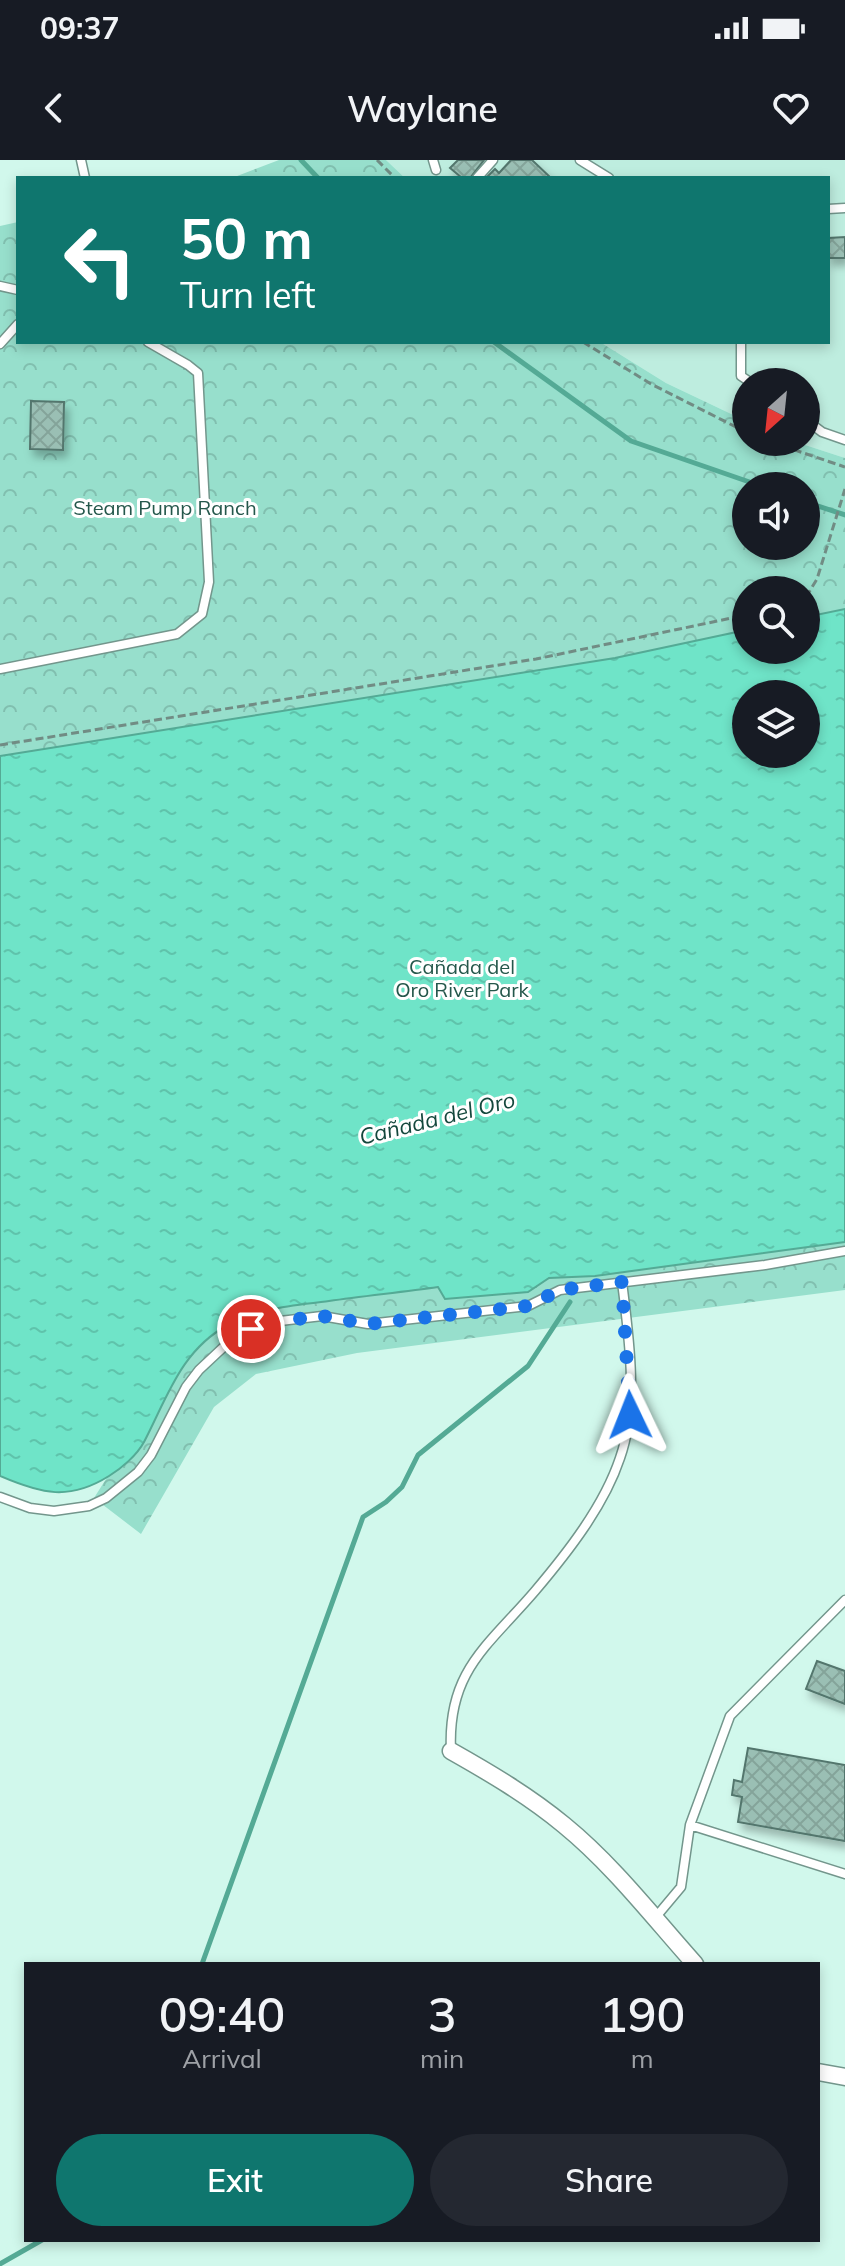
<!DOCTYPE html>
<html lang="en">
<head>
<meta charset="utf-8">
<style>
	:root { --surface:#171b24; --page:#242831; --text:#f1f3f6; --muted:#9ea1a6; --accent:#0f766e }
	body { margin:0; font-family:Mulish,sans-serif; background:var(--page); color:var(--text); height:100vh; display:flex; flex-direction:column; font-size:30px; white-space:nowrap }
	* { box-sizing:border-box; margin:0 }
	p { font-size:26px; color:var(--muted) }
	.icon { flex:none; width:44px; height:44px; fill:none; stroke:currentColor; stroke-width:2; stroke-linecap:round; stroke-linejoin:round }
	.map { position:relative; flex:1; overflow:hidden }
	.drawer { position:absolute; left:24px; top:1802px; width:796px; height:280px; display:flex; flex-direction:column; background:var(--surface); border-radius:0px; box-shadow:0 4px 12px #0003 }
	.drawer>* { flex:none }
	.top-card { position:absolute; left:16px; top:16px; width:814px; height:168px; border-radius:0px; box-shadow:0 4px 12px #0003; background:#0f766e; color:#fff; overflow:hidden }
	.needle { width:52px; rotate:207deg }
	.buttons { position:absolute; left:732px; top:208px; display:grid; gap:16px }
	.buttons a { display:grid; place-items:center; width:88px; height:88px; border-radius:50%; background:var(--surface); box-shadow:0 4px 12px #0003; font-size:40px }
	.pin { position:absolute; display:grid; place-items:center; width:68px; height:68px; color:#fff; margin:-34px; border:4px solid #fff; border-radius:50%; box-shadow:0 2px 8px #0007 }
	.me { position:absolute; width:88px; margin:-44px; rotate:358deg; stroke-linejoin:round; filter:drop-shadow(0 0 6px #0008) }
	.turn { display:flex; align-items:center; gap:28px; height:168px; padding:0 32px; font-size:36px }
	.turn .icon { width:104px; height:104px; stroke-width:2.5 }
	.turn b { display:block; font-size:56px; line-height:68px }
	.eta { display:flex; justify-content:space-evenly; align-items:center; height:136px; text-align:center }
	.eta b { font-size:48px; font-weight:600; line-height:56px }
	.primary-button { display:flex; gap:16px; margin-top:auto; padding:16px 32px }
	.primary-button a { flex:1; height:92px; border-radius:48px; background:var(--accent); color:#fff; font-size:32px; font-weight:600; line-height:92px; text-align:center }
	.primary-button a+a { background:var(--page); color:var(--text) }
	.status { display:flex; justify-content:space-between; align-items:center; height:56px; padding:0 40px; background:var(--surface); direction:ltr }
	.status svg { height:22px; fill:currentColor }
	header { display:flex; justify-content:space-between; align-items:center; height:104px; padding:0 32px; background:var(--surface); font-size:36px; font-weight:600 }
	.map>svg:first-child { display:block }
	.built { fill:#beeddf }
	.park { fill:url(#park-crowns); fill-rule:evenodd }
	.water { fill:url(#water-ripples); stroke:#54aa95; stroke-width:2; fill-rule:evenodd }
	.lines { fill:none; stroke-linecap:round; stroke-linejoin:round }
	.stream { stroke:#54aa95; stroke-width:5 }
	.building { fill:url(#building-cross-hatch); stroke:#53766d; stroke-width:2; filter:url(#shadow) }
	.service-casing { stroke:#73968c; stroke-width:11 }
	.minor-casing { stroke:#73968c; stroke-width:19 }
	.path { stroke:#718c84; stroke-width:3; stroke-dasharray:8 4; stroke-linecap:butt }
	.service { stroke:#fff; stroke-width:8 }
	.minor { stroke:#fff; stroke-width:16 }
	.route { stroke:#1a73e8; stroke-width:14; stroke-dasharray:0 25.2 }
	.labels { text-anchor:middle; dominant-baseline:central; stroke-width:6; stroke-linejoin:round; paint-order:stroke }
	.park-label { font-size:20px; fill:#24574b; stroke:#fff }
	.water-label { font-size:22px; font-style:italic; fill:#14483d; stroke:#fff }
</style>
</head>
<body>
<div class="status"><b>09:37</b><svg viewBox="0 0 49 12"><path d="M0 12V9h3v3zM5 12V6h3v6zM10 12V3h3v9zM15 12V0h3v12zM26 1h20v11H26zM47 4h2v5h-2z"/></svg></div>
<header><svg class="icon" aria-label="back" viewBox="0 0 24 24"><path d="M15 5l-7 7 7 7"/></svg>Waylane<svg class="icon" aria-label="heart" viewBox="0 0 24 24"><path d="M12 20l-8-8c-3-5 5-10 8-4 3-6 11-1 8 4z"/></svg></header>
<div class="map">
<svg width="845" height="2106" viewBox="0 0 845 2106">
	<defs>
		<pattern id="park-crowns" width="20" height="18" patternUnits="userSpaceOnUse" patternTransform="scale(2)"><rect width="20" height="18" fill="#97dfcc"/><path d="M2 6a3 3 0 1 1 6 0M12 15a3 3 0 1 1 6 0" fill="none" stroke="#81bfaf"/></pattern>
		<pattern id="water-ripples" width="26" height="14" patternUnits="userSpaceOnUse" patternTransform="scale(2)"><rect width="26" height="14" fill="#6fe4c8"/><path d="M2 4q2-2 4 0t4 0M15 11q2-2 4 0t4 0" fill="none" stroke="#5fc3ab"/></pattern>
		<pattern id="building-cross-hatch" width="8" height="8" patternUnits="userSpaceOnUse" patternTransform="scale(2)"><rect width="8" height="8" fill="#9abfb4"/><path d="M0 0l8 8M0 8l8-8" fill="none" stroke="#84a49a"/></pattern>
		<filter id="shadow"><feDropShadow dx="4" dy="7" stdDeviation="4" flood-color="#0004"/></filter>
	</defs>
	<rect width="100%" height="100%" fill="#d1f8ec"/>
	<path class="built" d="M386 0H845V298L796 282H806V222H746V261L666 223 600 182H828V18H405Z"/>
	<path class="park" d="M279 0H386L405 18H232Z
		M18 62V182H600L666 223 746 261V282H796L845 298V1130L357 1193 256 1214 214 1247 141 1374 94 1338 221 1137 0 1217V66ZM746 326H806V386H746ZM746 430H806V490H746ZM746 534H806V594H746Z"/>
	<path class="water" d="M845 449V1082L595 1116 549 1118 528 1132 445 1139 438 1127C402 1132 365 1136 329 1141 295 1145 259 1148 228 1165 181 1190 167 1238 144 1282 137 1295 122 1308 109 1316 69 1341 42 1334 0 1316V596L615 498 746 470V490H806V457ZM746 534H806V594H746Z"/>
	<g class="lines">
		<path class="stream" d="M301 0 318 18
			M494 182 631 281 761 326
			M806 342 845 355
			M202 1804 363 1357 386 1342 402 1327 418 1295 528 1206 570 1142
			M0 2104 42 2080"/>
	</g>
	<path class="building" d="M458 0H484L470 18H462L450 8Z
		M511 0H532L551 18H486L495 9 499 13Z
		M845 77V98H828V78Z
		M31 241 64 242 63 290 30 289Z
		M817 1501 845 1511V1544L806 1529Z
		M748 1588 845 1605V1681L738 1662 742 1637 732 1635 734 1620 742 1622Z"/>
	<g class="lines">
		<defs>
			<path id="service" d="M81 0 85 18
				M433 0 436 10
				M580 0 609 18
				M477 18 493 0
				M828 49 845 48
				M0 126 18 130
				M741 182V216L750 222
				M0 184 18 164
				M806 260 822 272 845 280
				M0 509 177 474 202 454 209 422 198 213 188 205 148 182
				M0 1337 30 1348 54 1351 89 1346 106 1338 138 1312 151 1295 186 1227 199 1210 230 1181 272 1162 322 1156 368 1164 528 1146 560 1130 765 1105 845 1091
				M451 1591C447 1511 488 1486 535 1431 568 1392 604 1346 620 1298 639 1244 629 1178 622 1122
				M690 1665 845 1714
				M655 1758 681 1727 690 1665 730 1556 845 1440"/>
			<path id="minor" d="M451 1591C490 1613 529 1636 564 1665 613 1705 653 1757 695 1804
				M818 1912 845 1917"/>
		</defs>
		<use href="#service" class="service-casing"/>
		<use href="#minor" class="minor-casing"/>
		<path class="path" d="M377 0 395 18
			M583 182 651 224 746 272
			M771 282 845 307
			M806 437 817 419 845 329
			M0 585 536 499 746 455"/>
		<use href="#service" class="service"/>
		<use href="#minor" class="minor"/>
	</g>
	<g class="lines">
		<path class="route" d="M251 1169 272 1162 322 1156 368 1164 528 1146 560 1130 622 1122 630 1255"/>
	</g>
	<g class="labels">
		<g class="park-label">
			<text x="165" y="347">Steam Pump Ranch</text>
			<text x="462" y="806">Cañada del<tspan x="462" dy="23">Oro River Park</tspan></text>
		</g>
		<g class="water-label">
			<text transform="translate(437 958) rotate(-14)">Cañada del Oro</text>
		</g>
	</g>
</svg>
<div class="buttons">
<a><svg class="needle" viewBox="-14 -14 28 28"><path d="M0-13l5 13h-10z" fill="#e53935"/><path d="M0 13l5-13h-10z" fill="#9ea1a6"/></svg></a>
<a><svg class="icon" aria-label="sound" viewBox="0 0 24 24"><path d="M4 9h4l5-4v14l-5-4H4zM17 9q2 3 0 6"/></svg></a>
<a><svg class="icon" aria-label="search" viewBox="0 0 24 24"><circle cx="10" cy="10" r="6"/><path d="M15 15l6 6"/></svg></a>
<a><svg class="icon" aria-label="layers" viewBox="0 0 24 24"><path d="M12 4l9 5-9 5-9-5zM3 14l9 5 9-5"/></svg></a>
</div>
<div class="pin" style="left:251px;top:1169px;background:#d93025"><svg class="icon" aria-label="arrive" viewBox="0 0 24 24"><path d="M6 21V4h12l-3 4 3 4H6"/></svg></div>
<svg class="me" style="left:630px;top:1255px" viewBox="-20 -20 40 40"><path d="M0-17L14 15 0 8-14 15z" fill="#1a73e8" stroke="#fff" stroke-width="4"/></svg>
<div class="top-card">
<div class="turn"><svg class="icon" aria-label="left" viewBox="0 0 24 24"><path d="M17 20v-9H6M10 6l-5 5 5 5"/></svg><div><b>50 m</b>Turn left</div></div>
</div>
<section class="drawer">
<div class="eta">
<div><b>09:40</b><p>Arrival</p></div>
<div><b>3</b><p>min</p></div>
<div><b>190</b><p>m</p></div>
</div>
<div class="primary-button"><a>Exit</a><a>Share</a></div>
</section>
</div>
</body>
</html>
